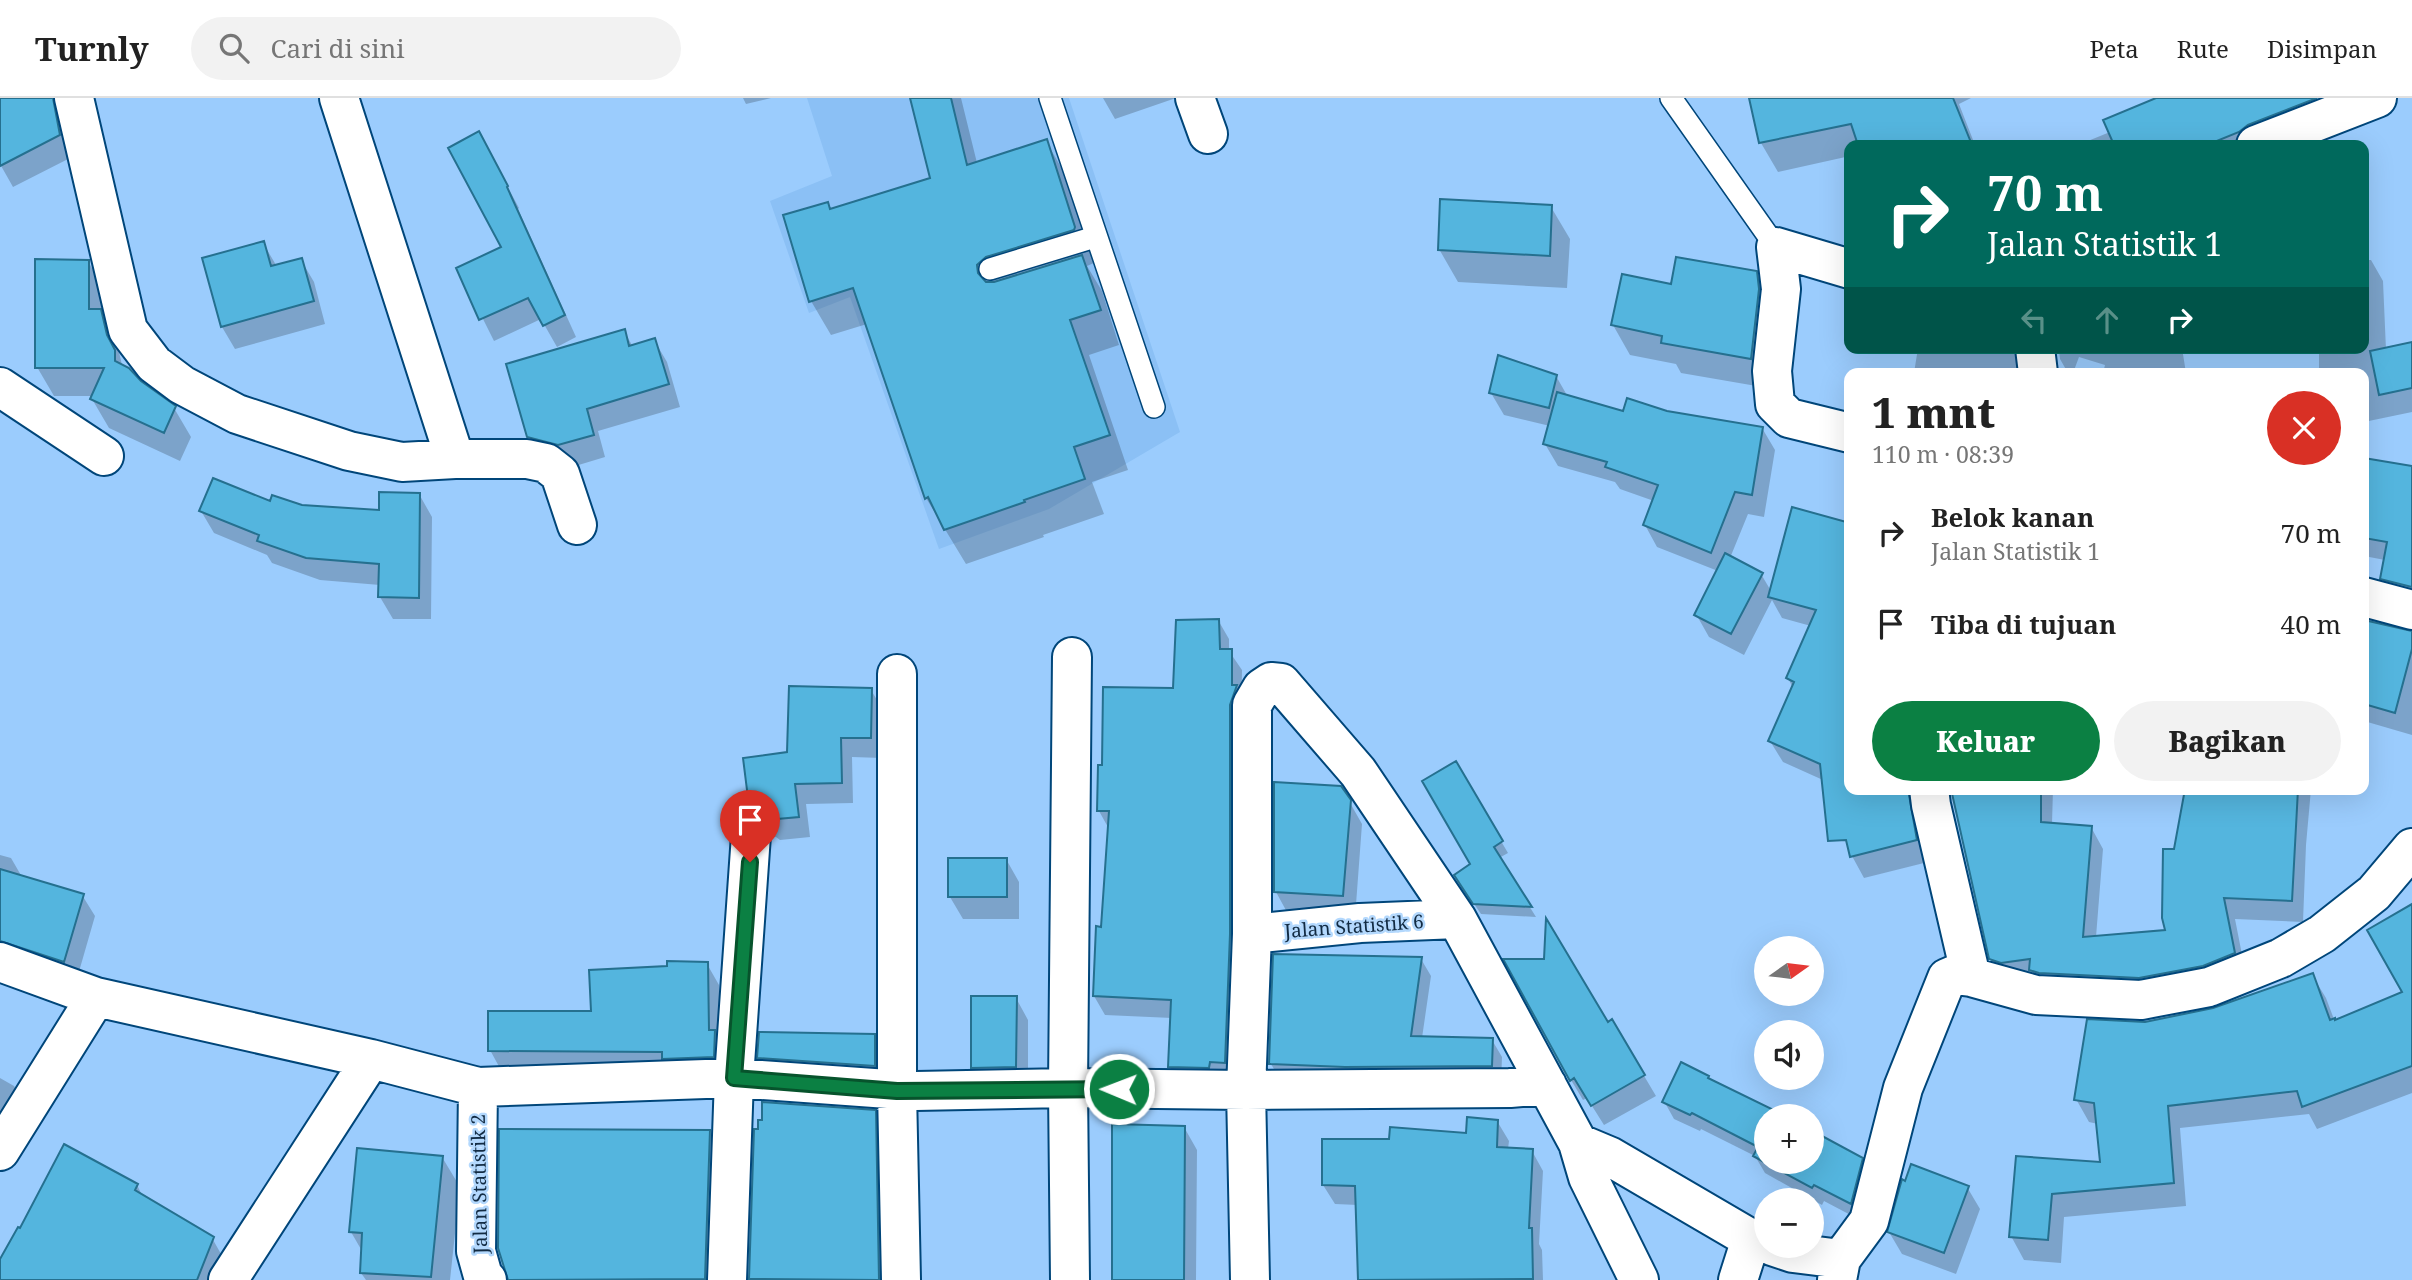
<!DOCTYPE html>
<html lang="id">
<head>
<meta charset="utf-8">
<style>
	:root { --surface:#fff; --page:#f2f2f2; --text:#222; --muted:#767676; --line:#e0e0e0; --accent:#0b8043 }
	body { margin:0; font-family:"Noto Serif",serif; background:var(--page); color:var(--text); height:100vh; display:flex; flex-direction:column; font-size:26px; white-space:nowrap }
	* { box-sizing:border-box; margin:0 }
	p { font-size:23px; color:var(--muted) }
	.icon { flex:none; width:38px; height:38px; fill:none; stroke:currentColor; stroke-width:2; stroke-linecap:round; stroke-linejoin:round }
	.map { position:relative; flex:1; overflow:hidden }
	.details { position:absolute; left:1844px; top:270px; width:525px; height:427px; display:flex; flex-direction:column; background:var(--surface); border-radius:14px; box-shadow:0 7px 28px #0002 }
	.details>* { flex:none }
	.hud { position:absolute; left:1844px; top:42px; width:525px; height:214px; border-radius:14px; box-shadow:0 7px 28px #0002; background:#00695c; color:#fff; overflow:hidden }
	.needle { width:46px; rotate:76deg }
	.controls { position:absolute; left:1754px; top:838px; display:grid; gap:14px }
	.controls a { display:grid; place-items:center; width:70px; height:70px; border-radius:50%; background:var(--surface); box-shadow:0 7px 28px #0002; font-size:35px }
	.pin { position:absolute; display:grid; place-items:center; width:60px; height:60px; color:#fff; margin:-72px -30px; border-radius:50% 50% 50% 0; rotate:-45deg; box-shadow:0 0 7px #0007 }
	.pin .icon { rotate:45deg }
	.me { position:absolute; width:77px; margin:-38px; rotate:271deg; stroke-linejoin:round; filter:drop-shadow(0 0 5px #0008) }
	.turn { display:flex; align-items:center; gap:24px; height:147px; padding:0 28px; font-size:32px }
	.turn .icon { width:91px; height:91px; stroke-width:2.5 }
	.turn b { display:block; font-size:49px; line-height:60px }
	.lanes { display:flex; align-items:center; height:66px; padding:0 28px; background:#0003; justify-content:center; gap:35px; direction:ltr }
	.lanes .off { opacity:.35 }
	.round { display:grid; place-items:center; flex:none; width:74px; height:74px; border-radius:37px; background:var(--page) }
	.headline { display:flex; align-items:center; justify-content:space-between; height:119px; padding:0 28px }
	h1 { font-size:42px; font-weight:800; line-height:52px }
	.cta { display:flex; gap:14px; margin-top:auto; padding:14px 28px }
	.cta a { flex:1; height:80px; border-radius:42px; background:var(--accent); color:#fff; font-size:28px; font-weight:800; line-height:80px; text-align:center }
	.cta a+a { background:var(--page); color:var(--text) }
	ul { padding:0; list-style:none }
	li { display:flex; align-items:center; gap:21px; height:91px; padding:0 28px }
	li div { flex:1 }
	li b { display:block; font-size:26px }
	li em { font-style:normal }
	header { display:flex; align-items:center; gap:42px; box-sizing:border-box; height:98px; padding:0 35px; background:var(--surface); border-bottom:2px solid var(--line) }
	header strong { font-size:33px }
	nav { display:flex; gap:38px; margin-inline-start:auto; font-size:24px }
	.search { width:490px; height:63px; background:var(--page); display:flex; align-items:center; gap:18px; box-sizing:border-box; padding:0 24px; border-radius:38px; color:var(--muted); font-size:26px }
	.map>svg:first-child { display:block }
	.built { fill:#8bc0f5 }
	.shadow { fill:#0003 }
	.building { fill:#54b5de; stroke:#25708f; stroke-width:2 }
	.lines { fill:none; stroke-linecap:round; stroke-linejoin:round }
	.service-casing { stroke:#00467a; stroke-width:24 }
	.minor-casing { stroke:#00467a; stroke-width:42 }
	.service { stroke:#fff; stroke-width:21 }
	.minor { stroke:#fff; stroke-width:38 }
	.route-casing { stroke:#07532c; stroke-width:18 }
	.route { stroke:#0b8043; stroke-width:12 }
	.labels { text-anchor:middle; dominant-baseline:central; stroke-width:5; stroke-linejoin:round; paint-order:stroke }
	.street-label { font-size:19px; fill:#122b43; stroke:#b3d8fd }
</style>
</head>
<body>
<header>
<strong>Turnly</strong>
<div class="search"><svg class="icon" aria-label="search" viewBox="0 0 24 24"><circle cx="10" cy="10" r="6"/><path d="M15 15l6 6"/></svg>Cari di sini</div>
<nav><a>Peta</a><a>Rute</a><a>Disimpan</a></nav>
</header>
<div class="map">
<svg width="2412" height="1182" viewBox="0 0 2412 1182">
	<rect width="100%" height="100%" fill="#9bccfd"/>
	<path class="built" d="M807 0H1069L1180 334 1049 411 939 451 850 199 809 215 770 103 832 78Z"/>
	<path class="shadow" d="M14 0H61L72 59 13 89 0 66V7Z
		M743 0H771L746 6Z
		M911 0H961L977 65 1046 43 1066 78 1094 165 1087 168 1102 193 1119 247 1089 257 1128 372 1092 384 1104 416 1043 437 1044 439 966 466 926 400 867 226 831 237 811 203 827 106 831 113 932 81Z
		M1103 0H1176L1115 21Z
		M1751 0H1971L1959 6 1975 47H1850V58L1778 74 1761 45Z
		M2161 0H2290L2306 39 2285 47H2078L2110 34Z
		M491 58 519 110 518 111 576 239 557 249 541 221 494 243 458 171 503 150Z
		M1551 109 1570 141 1567 190 1458 184 1439 151Z
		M263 145 276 167 301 162 314 184 325 226 235 251 222 229 204 161Z
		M2364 162H2371L2383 183 2386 252 2412 246V314L2364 324V275H2284V272L2319 271V250H2364Z
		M88 163 104 192V221L116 241 122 267 139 285 174 310 191 339 180 363 109 330 92 301 93 298H54L37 269Z
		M1756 174 1773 205 1768 290 1681 275 1676 266 1630 257 1613 227 1673 188Z
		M624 233 633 249 654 242 667 264 680 309 598 333 605 359 572 369 542 361 529 338Z
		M1918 250H2043L2025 274 1914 275Z
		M2053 250H2182L2186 275H2103L2105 267 2079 259 2073 275H2068L2060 261 2059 252Z
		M1556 278 1568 299 1624 315H1667L1762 330 1775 352 1764 419 1748 416 1730 460 1761 476 1771 493 1850 426V691H1936L1928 764 1864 780 1852 758 1840 709 1823 682 1783 664 1770 643 1793 590 1788 580 1811 528 1782 520 1772 502 1744 557 1709 539 1696 516 1718 473 1657 449 1645 427 1654 403 1620 391 1615 384 1558 368 1545 346 1550 328 1504 317 1491 295Z
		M2364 362 2412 368V507L2394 502 2382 480 2385 462 2364 458Z
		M419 396 432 419 431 521H393L380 499V487L320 482 272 465 267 457 214 435 201 413 271 406 381 414Z
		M1218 522 1229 541V553L1242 572 1235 983 1181 988 1170 969 1172 920 1105 917 1094 898 1103 830 1109 731 1099 713 1104 669 1174 592Z
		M2364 524 2412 535V637L2364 623Z
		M871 592 883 612 882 660 852 659 853 705 806 706 810 739 780 742 776 739 763 736 752 715 789 656Z
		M1455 665 1508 755 1499 760 1536 819 1481 816 1462 788 1472 767Z
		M1947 691H2053L2052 726 2091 729 2103 751 2096 839 2167 833 2175 753 2186 691H2311L2306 747 2303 824 2235 821 2246 877 2215 889 2004 883 1991 861 1954 694Z
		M1349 703 1362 726 1355 820 1288 816 1276 794Z
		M0 757 11 760 22 779 82 797 95 818 76 884 0 867Z
		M1006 761 1019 784V821H963L950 799Z
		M2412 838V995L2317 1031 2309 1016 2180 1030 2186 1108 2064 1119 2061 1165 2024 1162 2011 1138 2017 1060 2102 1066 2098 1026 2089 1024 2076 1001 2145 925 2214 912 2312 877 2326 900 2335 924 2405 895Z
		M1421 861 1431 878 1422 940 1492 942 1502 959 1501 985 1281 983 1271 966Z
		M707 866 719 887 720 943 725 980 502 974 490 952 593 915Z
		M1016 900 1028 922V991L986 992 973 970Z
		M1612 924 1656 998 1604 1027 1587 1000 1583 1002 1571 982 1607 926Z
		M874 938 887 960V990L772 981 759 959Z
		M0 980 14 988 27 1009 0 1051Z
		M1710 983 1779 1018H1766V1064L1860 1066 1870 1083 1860 1122 1824 1103 1822 1107 1765 1075 1755 1058 1701 1031 1700 1033 1674 1021 1664 1003Z
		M874 1014 886 1034 889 1182H752L751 1180Z
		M1497 1023 1509 1043 1508 1051 1532 1053 1543 1073 1539 1146 1542 1152 1543 1182H1360L1358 1107 1335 1106 1323 1087 1390 1043 1468 1037Z
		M1184 1029 1197 1052 1196 1182H1114Z
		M709 1033 722 1055 717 1182H510V1175Z
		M442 1059 460 1089 450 1182H366L361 1175 362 1153 351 1134Z
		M137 1087 143 1099 212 1140 225 1163 218 1182H0V1164Z
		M1905 1089H1967L1980 1111 1956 1176 1902 1156 1889 1134Z"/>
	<path class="building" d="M0 0H53L60 37 0 68Z
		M910 0H951L967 67 1047 41 1075 129 1074 132 986 159 977 167 978 175 986 184H994L1082 157 1101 212 1070 222 1110 337 1074 349 1085 381 1024 402 1025 404 944 432 928 399 925 401 853 190 809 204 783 117 828 104 830 111 930 80Z
		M1749 0H1953L1972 47H1858L1851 26 1759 45Z
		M2156 0H2317L2248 27 2239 34 2207 47H2114L2103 22Z
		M479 33 508 88 507 89 565 217 543 228 528 200 479 222 456 170 501 149 448 50Z
		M1440 101 1552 107 1550 158 1438 152Z
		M264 143 271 168 302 160 314 203 221 229 202 160Z
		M1676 159 1757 173 1759 191 1751 261 1661 245 1662 238 1611 227 1622 176 1671 186Z
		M35 161 89 162V211H101L107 237 115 252V263L129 270 141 283 176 308 164 335 90 301 104 270H35Z
		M625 231 629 248 655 240 669 286 587 311 594 337 558 347 527 339 506 266Z
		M2412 244V290L2379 297 2370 253Z
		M1498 257 1557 277 1549 310 1489 295Z
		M1557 294 1623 313 1627 300 1667 313 1763 329 1752 397 1735 394 1711 455 1643 427 1658 387 1605 369 1607 364 1543 346Z
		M2364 360 2412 368V489L2380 481 2387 444 2364 440Z
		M213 380 270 403 272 397 302 407 379 412V394L420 395 419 500 378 499 379 466 306 460 257 443 259 437 199 413Z
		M1792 409 1850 425V691H1908L1917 742 1850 759 1846 742 1828 743 1820 666 1768 643 1794 584 1786 580 1816 512 1768 499Z
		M1725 455 1763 475 1731 536 1694 517Z
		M1219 521 1220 551H1232V587H1237L1230 607V836L1225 965 1210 964 1209 970 1168 969 1171 902 1093 898 1096 828 1101 829 1109 713H1097L1098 667H1102L1103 589 1173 590 1176 522Z
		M2364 522 2412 533V551L2395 615 2364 606Z
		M789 588 872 590 871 640H841L842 685 795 686 799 719 766 722 763 719 750 716 743 660 787 654Z
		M1456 663 1503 743 1494 749 1532 809 1473 806 1454 777 1470 766 1422 683Z
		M1274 684 1341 688 1351 702 1343 798 1274 794Z
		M1951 691H2041V724L2092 728 2083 839 2165 832 2162 820 2163 751H2174L2185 691H2298L2292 803 2224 800 2235 855 2203 868 2139 880 2039 875 2029 872 2030 861 2001 865 1989 861Z
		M948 760H1007V799H948Z
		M0 771 84 796 64 864 0 843Z
		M2412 806V968L2302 1009 2297 993 2168 1008 2174 1085 2052 1096 2048 1142 2009 1139 2016 1058 2100 1064 2094 1005 2074 1002 2087 921 2145 924 2213 910 2313 875 2330 922 2335 920V922L2402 894 2367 832Z
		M1546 820 1608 924 1612 921 1645 977 1591 1008 1574 980 1570 983 1503 861H1544Z
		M1273 856 1422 859 1411 938 1493 940 1492 968 1345 969 1269 966Z
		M667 863 708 864 709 932H715L714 959 662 961V954L488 953V913H591L589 872 667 868Z
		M971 898H1017L1016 969 971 970Z
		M759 934 875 936V968L757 960Z
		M1681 964 1709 978 1708 980 1786 1018H1766V1064H1811V1032L1863 1060 1851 1106 1814 1087 1812 1090 1753 1058 1758 1049 1692 1015 1690 1017 1662 1004Z
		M762 1004 876 1012 879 1182 749 1181 754 1031H758V1022H762Z
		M1467 1019 1498 1022 1497 1049 1533 1051 1529 1130H1532L1533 1181 1358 1182 1355 1088 1322 1087V1041H1389L1390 1029 1466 1035Z
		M1112 1026 1185 1028 1184 1182H1112Z
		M499 1031 710 1032 705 1181 508 1182 498 1150Z
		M64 1046 138 1086 135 1092 214 1139 197 1182H0V1161L18 1129 20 1130Z
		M357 1050 443 1058 431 1179 360 1175 362 1135 349 1134Z
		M1911 1066 1969 1088 1944 1155 1887 1134 1902 1081 1905 1083Z"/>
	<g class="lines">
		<defs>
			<path id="service" d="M1050 0 1154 309
				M1671 0 1776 149
				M990 171 1095 139"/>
			<path id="minor" d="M74 0 128 232 154 266 182 287 237 316 349 353 402 364 455 361H527L546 365 560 376 577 427
				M339 0 455 361
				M1195 0 1208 36
				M2256 47 2377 0
				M1850 171 1776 149 1781 191 1772 273 1775 306 1789 320 1850 335
				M2035 250 2038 275
				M0 289 104 358
				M2364 499 2412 512
				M897 576V993L901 1182
				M1929 691 1931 707 1971 879
				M1252 836 1360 825 1457 821
				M0 864 96 899 371 961 478 989 734 980 916 993 1068 990 1246 992 1510 990 1547 987
				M478 989 476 1153 483 1178 487 1182
				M1578 1045 1609 1058 1751 1141 1766 1146
				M0 1053 96 899
				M1772 1148 1793 1155 1841 1161
				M228 1182 371 961
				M727 1182 734 980 751 737
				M1070 1182 1068 990 1072 559
				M1250 1182 1246 992 1252 836V607L1262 590 1271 584 1281 585 1358 674 1457 821 1578 1045 1588 1079 1639 1182
				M1738 1182 1751 1141
				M1837 1182 1841 1161 1869 1123 1903 990 1947 880 1954 877 1971 879 2036 897 2141 902 2209 889 2281 860 2322 836 2374 795 2412 750"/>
		</defs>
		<use href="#service" class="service-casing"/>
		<use href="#minor" class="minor-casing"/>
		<use href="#service" class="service"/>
		<use href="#minor" class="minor"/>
	</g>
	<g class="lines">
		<defs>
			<path id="route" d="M750 764 734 980 897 993 1119 991"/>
		</defs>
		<use href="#route" class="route-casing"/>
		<use href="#route" class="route"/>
	</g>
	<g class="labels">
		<g class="street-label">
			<text transform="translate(1354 828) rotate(-4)">Jalan Statistik 6</text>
			<text transform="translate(479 1086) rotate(-91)">Jalan Statistik 2</text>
		</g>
	</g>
</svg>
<div class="controls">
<a><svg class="needle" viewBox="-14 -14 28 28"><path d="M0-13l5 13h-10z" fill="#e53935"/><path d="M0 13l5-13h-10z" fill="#767676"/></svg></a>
<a><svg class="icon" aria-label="sound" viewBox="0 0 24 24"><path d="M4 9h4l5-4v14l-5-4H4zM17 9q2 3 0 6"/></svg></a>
<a>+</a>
<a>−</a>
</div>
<div class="pin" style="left:750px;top:764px;background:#d93025"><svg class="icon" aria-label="arrive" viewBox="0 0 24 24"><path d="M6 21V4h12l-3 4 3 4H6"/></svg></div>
<svg class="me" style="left:1119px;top:991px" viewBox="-20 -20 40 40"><circle r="17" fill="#0b8043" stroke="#fff" stroke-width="3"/><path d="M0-11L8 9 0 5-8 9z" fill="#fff"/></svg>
<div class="hud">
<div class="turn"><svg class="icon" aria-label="right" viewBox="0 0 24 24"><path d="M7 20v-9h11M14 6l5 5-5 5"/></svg><div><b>70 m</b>Jalan Statistik 1</div></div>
<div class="lanes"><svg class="icon off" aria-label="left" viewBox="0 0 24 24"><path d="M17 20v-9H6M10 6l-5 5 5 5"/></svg><svg class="icon off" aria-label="ahead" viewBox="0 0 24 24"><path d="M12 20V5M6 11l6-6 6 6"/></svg><svg class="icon" aria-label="right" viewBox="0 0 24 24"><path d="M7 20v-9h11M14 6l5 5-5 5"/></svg></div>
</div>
<section class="details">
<div class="headline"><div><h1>1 mnt</h1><p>110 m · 08:39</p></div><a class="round" style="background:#d93025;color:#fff"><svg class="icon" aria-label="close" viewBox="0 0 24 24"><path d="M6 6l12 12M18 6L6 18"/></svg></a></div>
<ul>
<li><svg class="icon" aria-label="right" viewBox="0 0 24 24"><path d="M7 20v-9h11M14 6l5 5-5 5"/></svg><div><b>Belok kanan</b><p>Jalan Statistik 1</p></div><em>70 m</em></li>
<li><svg class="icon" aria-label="arrive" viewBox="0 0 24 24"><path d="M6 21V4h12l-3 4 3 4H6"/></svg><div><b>Tiba di tujuan</b></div><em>40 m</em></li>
</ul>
<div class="cta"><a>Keluar</a><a>Bagikan</a></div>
</section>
</div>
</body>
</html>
